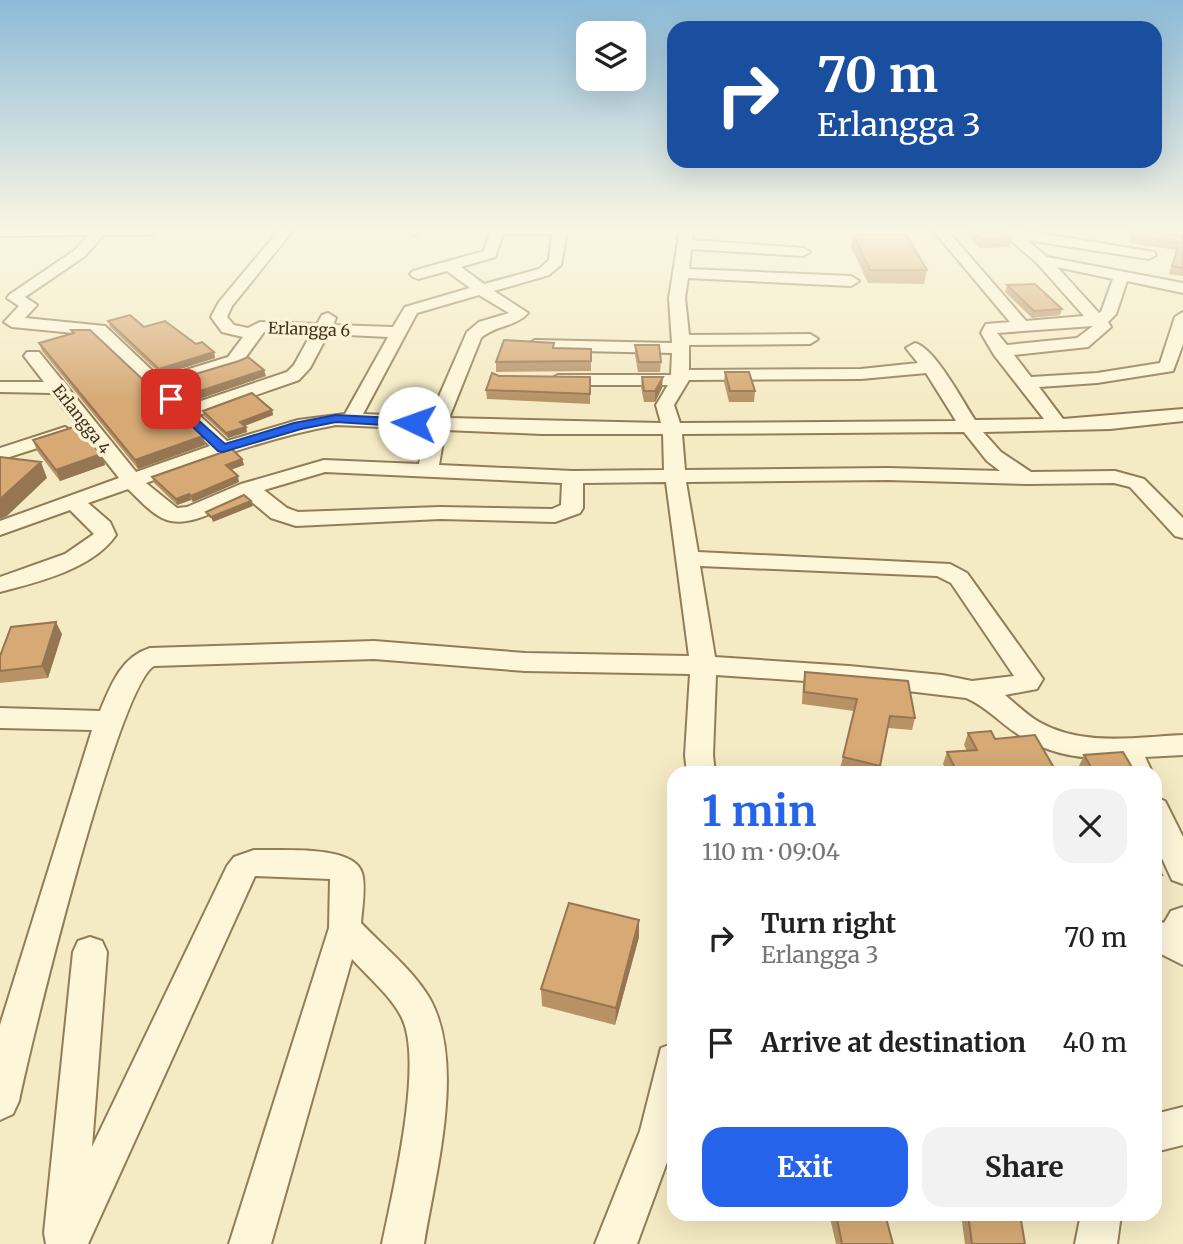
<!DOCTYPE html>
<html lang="en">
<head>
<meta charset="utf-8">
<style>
	:root { --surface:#fff; --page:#f2f2f2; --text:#222; --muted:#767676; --accent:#2563eb }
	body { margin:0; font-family:Merriweather,serif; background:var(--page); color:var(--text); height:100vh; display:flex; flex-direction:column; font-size:26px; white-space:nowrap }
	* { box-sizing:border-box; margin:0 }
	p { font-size:23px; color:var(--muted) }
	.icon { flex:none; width:38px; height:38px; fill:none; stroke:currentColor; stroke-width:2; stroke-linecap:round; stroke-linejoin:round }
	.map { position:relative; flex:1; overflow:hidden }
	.drawer { position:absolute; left:667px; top:766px; width:495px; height:455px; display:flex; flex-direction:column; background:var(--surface); border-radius:21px; box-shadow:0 7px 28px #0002 }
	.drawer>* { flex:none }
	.banner { position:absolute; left:667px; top:21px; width:495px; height:147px; border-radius:21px; box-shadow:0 7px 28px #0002; background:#1a4fa0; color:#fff; overflow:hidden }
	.controls { position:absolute; left:576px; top:21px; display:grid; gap:14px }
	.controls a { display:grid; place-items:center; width:70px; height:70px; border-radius:14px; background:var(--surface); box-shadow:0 7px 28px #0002; font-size:35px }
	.pin { position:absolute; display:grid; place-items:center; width:60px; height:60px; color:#fff; margin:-30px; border-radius:14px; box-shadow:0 4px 10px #0006 }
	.me { position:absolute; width:77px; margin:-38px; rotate:273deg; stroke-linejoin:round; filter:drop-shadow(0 0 5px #0008) }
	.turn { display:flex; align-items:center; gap:24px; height:147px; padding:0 35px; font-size:32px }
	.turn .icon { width:91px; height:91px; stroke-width:2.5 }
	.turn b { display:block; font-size:49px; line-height:60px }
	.round { display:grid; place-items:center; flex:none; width:74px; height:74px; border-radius:21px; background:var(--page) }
	.overview { display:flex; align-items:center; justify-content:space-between; height:119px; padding:0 35px }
	h1 { font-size:42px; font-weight:700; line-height:52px; color:var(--accent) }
	.action { display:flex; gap:14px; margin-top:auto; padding:14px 35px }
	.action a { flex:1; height:80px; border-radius:21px; background:var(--accent); color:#fff; font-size:28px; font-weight:700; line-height:80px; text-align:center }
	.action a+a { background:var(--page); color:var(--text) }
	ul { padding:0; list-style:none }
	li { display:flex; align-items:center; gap:21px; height:105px; padding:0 35px }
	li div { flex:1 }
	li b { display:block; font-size:26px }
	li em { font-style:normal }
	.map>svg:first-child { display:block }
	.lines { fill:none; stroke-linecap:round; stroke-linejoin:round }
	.canal { fill:#a6c6c1; fill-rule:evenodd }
	.street-casing { stroke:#917d57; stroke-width:4 }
	.secondary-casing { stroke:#735d3b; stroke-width:3 }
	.street { fill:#fdf6d9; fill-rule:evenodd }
	.secondary { fill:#fdf6d9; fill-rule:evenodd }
	.wall { fill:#b89165 }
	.shaded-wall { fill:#967652 }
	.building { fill:#d6a975; stroke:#967652; stroke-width:2 }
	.route { fill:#2563eb; stroke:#184099; stroke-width:2 }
	.labels { text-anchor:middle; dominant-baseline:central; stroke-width:7; stroke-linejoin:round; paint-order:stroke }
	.far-street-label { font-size:16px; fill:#3f321d; stroke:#faf3d5 }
</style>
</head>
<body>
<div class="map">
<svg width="1183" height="1244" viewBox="0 0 1183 1244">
	<rect width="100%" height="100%" fill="#f4ebc4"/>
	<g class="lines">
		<path class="canal" d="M1148 229H1183V239L1150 232Z"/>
		<defs>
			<path id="street" d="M94 229 108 230 85 256 25 297 37 305 25 318 105 326 160 378 228 357 243 337 222 332 211 317 219 302 280 229H294L232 306 227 317 234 325 248 328 260 322 317 324 322 315 328 313 336 318 333 325 393 327 405 307 470 288 447 271 418 279 413 277 410 274 413 271 484 251 491 229H567L561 265 549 275 494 291 528 313C516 327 495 325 481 338L449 418 661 423 656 405 668 385H558L549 380 558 375H671L672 353 535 350 526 345 535 340 672 343 669 298 680 229H694L692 240 803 248 810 252 803 256 691 249 689 269 851 276 859 281 851 286 688 278 685 298 689 335 810 334 818 339 810 344 689 345V370L861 369 918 363 906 348 915 343C935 348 963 402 975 420L1044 419 994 355 981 333 986 324 1010 322 932 229H946L1026 321 1084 316 1037 263 1007 237 981 232 979 229H1014L1154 252 1156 255 1149 259 1027 240 1047 257 1183 283V293L1127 281 1116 314 1108 322 1111 327 1088 347 1014 355 1031 377 1097 373 1160 363 1175 317 1183 312V344L1173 371 1097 383 1039 387 1063 419 1183 409V421L1110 429 983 432 1001 452 1031 472 1115 471 1144 479 1183 518V538L1175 536 1130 487 1114 483 1028 484 888 480 686 482 698 552 950 564 967 573 1043 679 1037 689 1005 695C1016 704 1027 715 1039 722 1083 747 1135 737 1183 735V755L1145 757 1153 774H1124L1118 758C1084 760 1048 754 1019 735 1000 723 987 707 966 698L849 684 716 675 713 755 715 774H687L685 755 690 674 525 671 374 659 154 666C118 686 31 1041 19 1101L13 1114 0 1120V1025L92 730 0 728V708L100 711C111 685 121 657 150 648L374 641 525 653 689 656 666 482 583 483V508L580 513 555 522 440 519 296 526 271 518 246 497C225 506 191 528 167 520 152 515 140 500 128 489L88 503 110 522 116 535C93 569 38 582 0 592V577L65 554 94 534 70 510 0 535V521L119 478 52 393 0 392V382H44L24 356 27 352H39L136 472 210 446 94 335 12 327 4 322 19 306 7 298 9 295 75 250ZM503 234H552L549 260 539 269 484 284 461 267 495 257ZM1057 267 1113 279 1101 312 1099 313ZM479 295 509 313 479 322 467 332 430 417 363 414 417 313ZM1093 326 1077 338 1007 345 997 333ZM264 332 311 334 294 365 287 372 189 405 169 387 240 365ZM328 334 388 337 345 414 298 420 227 441 199 415 299 380 310 368ZM926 373 956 421 680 423 674 405 689 380 861 379ZM336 425 426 429 419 464 324 460 241 484 187 507 177 508 146 483C208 460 270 437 336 425ZM445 430 542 434H663L664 470 573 471 439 465ZM964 432 987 461 1000 471 888 468 685 470 682 434ZM325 472 562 483 561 505 552 509 440 507 298 512 287 508 264 490ZM700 566 937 576 951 583 1014 676 972 681 942 675 849 666 715 657Z
				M410 229H424L416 235 411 234Z
				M65 427 75 433 72 437 0 460V448Z
				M1155 797 1165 801 1183 837V884L1172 880 1155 843Z
				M254 850C279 851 354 844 362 873 366 887 362 908 361 923 384 947 414 971 430 999 466 1065 435 1174 424 1244H382C392 1194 425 1060 401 1016 390 995 368 977 352 959L271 1244H229L329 928 330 879 255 876 88 1244H46L44 1233 73 952 78 941 90 937 102 941 107 952 92 1147 227 866 234 857Z
				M1183 907V965L1155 951V919L1164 923 1171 911Z
				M674 1043V1143L637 1244H595L640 1131 661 1048Z
				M1183 1107V1145L1155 1152V1114Z
				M1081 1214H1121L1117 1244H1075Z"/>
			<path id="secondary" d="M0 229H158L155 233 148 235 0 236Z"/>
		</defs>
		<use href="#street" class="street-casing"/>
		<use href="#secondary" class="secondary-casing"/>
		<use href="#street" class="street"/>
		<use href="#secondary" class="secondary"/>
	</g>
	<path class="wall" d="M968 229H1000L1012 238 1009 247 980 248 967 235Z
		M1133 229 1183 236V276L1169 274 1176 250 1129 243Z
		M853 234 927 270 924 284 868 283 851 247Z
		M1007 285 1062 309 1060 315 1032 318 1005 292Z
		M108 321 144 327 196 344 214 352 215 358 161 375 110 327Z
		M71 330 203 436 205 445 138 469 42 351 39 343 72 333Z
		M635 345 661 362 660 372H638L635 355Z
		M554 348 591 349V371L496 372V362Z
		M725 372 755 391 754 402H729L724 382Z
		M266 376 190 402 174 388 172 381Z
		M499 376 590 377V404L487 399 486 390Z
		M642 377 662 388 655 402H644L641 387Z
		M272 410 273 415 245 426 247 432 228 438 204 416 203 411Z
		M33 440 101 454 105 465 60 481 37 451Z
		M242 459 244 465 231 469 239 482 193 502 191 500 177 505 154 483 152 477Z
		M62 634 48 678 0 683V656Z
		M805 672 915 718 912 730 888 728 878 774H859L840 769 854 711 802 704 803 683Z
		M968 733 995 739 1057 773 1056 774H948L943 764 947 752 967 751 964 745Z
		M1084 755 1136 774H1083L1079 766Z
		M1155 861 1162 875 1159 880 1155 881Z
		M639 920V937L615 1025 542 1006 541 989Z
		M832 1214H885L893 1244H836L830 1218Z
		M961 1214H1020L1025 1244H965Z"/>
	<path class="shaded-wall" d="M214 352 215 358 161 375 159 369Z
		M264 370 266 376 190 402 188 395Z
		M663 377 662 388 655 402V391Z
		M272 410 273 415 241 427 240 422Z
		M246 427 247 432 228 438 226 433Z
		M203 436 205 445 138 469 135 460Z
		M101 454 105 465 60 481 56 470Z
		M242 459 244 465 228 471 226 465Z
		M41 462 47 478 7 516 0 519V499Z
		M238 476 239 482 193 502 191 496Z
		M189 494 191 500 177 505 176 499Z
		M251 501 253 506 213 522 211 517Z
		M56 622 62 634 48 678 42 666Z
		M639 920V937L615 1025 616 1008Z"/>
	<path class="building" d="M972 229 1002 230 1012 238 982 239Z
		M1133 229H1140L1183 236V268L1172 266 1179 243 1131 235Z
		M853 234H906L927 270H870Z
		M1035 284 1062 309 1034 311 1007 285Z
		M130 315 144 327 165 321 196 344 202 342 214 352 159 369 108 321Z
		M71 330H90L203 436 135 460 39 343 74 333Z
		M504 340 554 343 553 348 591 349V361L496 362Z
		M635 345H659L661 362H639Z
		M248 357 264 370 188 395 172 381 239 361Z
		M725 372H749L755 391H730Z
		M492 373 499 376 590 377V394L486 390Z
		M642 377H663L655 391H644Z
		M252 393 272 410 240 422 246 427 226 433 203 411Z
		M77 426 101 454 56 470 33 440Z
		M232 449 242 459 226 465 238 476 191 496 189 494 176 499 152 477Z
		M0 457 41 462 0 499Z
		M244 495 251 501 211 517 206 512Z
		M56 622 42 666 0 671V656L11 627Z
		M805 672 908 681 915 718 890 716 880 766 843 757 857 699 804 692Z
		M991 731 995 739 1035 735 1057 773 958 774 947 752 977 750 968 733Z
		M1123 752 1136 774H1095L1084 755Z
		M1155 861 1162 875H1155Z
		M569 903 639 920 616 1008 541 989Z
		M836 1214H885L893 1244H842Z
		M968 1214H1020L1025 1244H972Z"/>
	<linearGradient id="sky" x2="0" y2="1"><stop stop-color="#8dbbd8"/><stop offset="0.57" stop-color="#faf6e4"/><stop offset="1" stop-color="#faf6e4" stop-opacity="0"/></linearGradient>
	<rect width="1183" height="403" fill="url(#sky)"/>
	<path class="route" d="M171 396 225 444 294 423 336 415 414 419 420 423 414 427 336 422 301 429 223 452 218 451 167 402V397Z"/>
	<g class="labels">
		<g class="far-street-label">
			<text transform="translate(309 329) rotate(2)">Erlangga 6</text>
			<text transform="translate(82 419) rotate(52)">Erlangga 4</text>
		</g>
	</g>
</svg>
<div class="controls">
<a><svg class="icon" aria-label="layers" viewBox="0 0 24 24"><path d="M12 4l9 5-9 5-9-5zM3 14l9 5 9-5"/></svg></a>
</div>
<div class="pin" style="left:171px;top:399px;background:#d93025"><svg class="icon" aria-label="arrive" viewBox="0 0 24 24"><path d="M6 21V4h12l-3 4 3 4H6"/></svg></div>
<svg class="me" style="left:414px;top:423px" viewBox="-20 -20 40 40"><circle r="19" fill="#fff"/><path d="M0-13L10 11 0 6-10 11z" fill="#2563eb"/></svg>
<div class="banner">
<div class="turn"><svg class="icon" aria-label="right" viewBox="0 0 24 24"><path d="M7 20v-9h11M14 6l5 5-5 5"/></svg><div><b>70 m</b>Erlangga 3</div></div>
</div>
<section class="drawer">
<div class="overview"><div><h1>1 min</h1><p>110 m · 09:04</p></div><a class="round"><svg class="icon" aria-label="close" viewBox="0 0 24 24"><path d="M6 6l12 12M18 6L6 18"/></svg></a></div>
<ul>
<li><svg class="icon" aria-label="right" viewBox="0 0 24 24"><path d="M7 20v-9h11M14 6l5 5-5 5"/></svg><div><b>Turn right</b><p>Erlangga 3</p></div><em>70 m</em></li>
<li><svg class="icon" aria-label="arrive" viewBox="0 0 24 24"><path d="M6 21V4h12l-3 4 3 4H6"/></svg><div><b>Arrive at destination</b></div><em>40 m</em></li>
</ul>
<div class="action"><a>Exit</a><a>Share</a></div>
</section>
</div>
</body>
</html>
